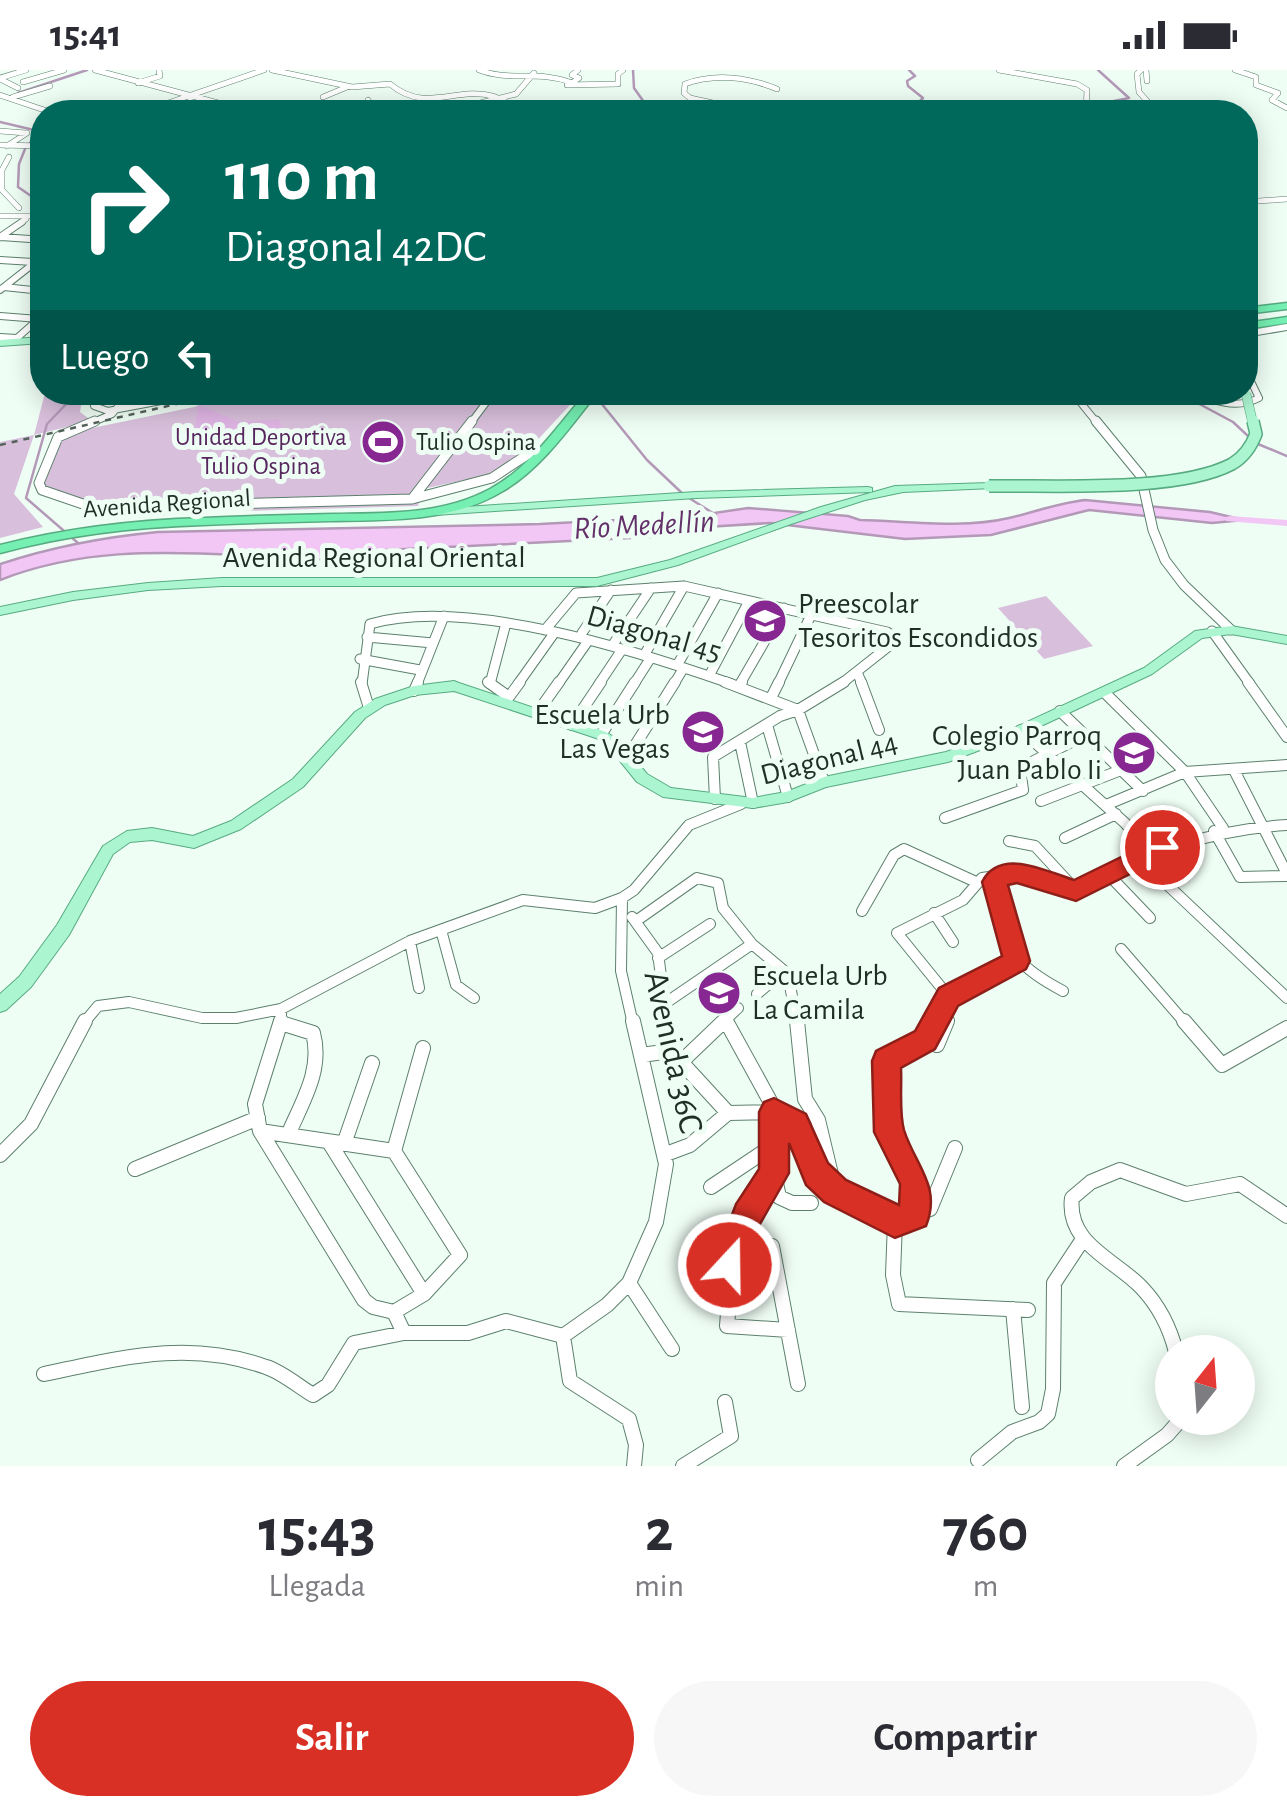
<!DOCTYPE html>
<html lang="es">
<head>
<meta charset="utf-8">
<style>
	:root { --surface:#fff; --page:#f7f7f7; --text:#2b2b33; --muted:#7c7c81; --accent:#d93025 }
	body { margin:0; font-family:"Alegreya Sans",sans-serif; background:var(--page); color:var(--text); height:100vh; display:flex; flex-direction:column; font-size:38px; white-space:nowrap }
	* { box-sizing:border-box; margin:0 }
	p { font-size:32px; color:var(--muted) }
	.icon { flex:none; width:55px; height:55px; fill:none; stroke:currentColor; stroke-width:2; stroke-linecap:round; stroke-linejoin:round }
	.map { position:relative; height:1396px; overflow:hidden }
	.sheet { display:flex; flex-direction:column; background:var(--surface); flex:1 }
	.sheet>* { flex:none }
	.guide { position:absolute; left:30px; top:30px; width:1228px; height:305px; border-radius:40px; box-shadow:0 5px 25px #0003; background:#00695c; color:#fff; overflow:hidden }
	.needle { width:65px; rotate:17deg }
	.tools { position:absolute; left:1155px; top:1265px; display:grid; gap:20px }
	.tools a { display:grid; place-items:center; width:100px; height:100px; border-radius:50%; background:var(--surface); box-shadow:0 5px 25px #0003; font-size:50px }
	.pin { position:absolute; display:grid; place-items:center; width:85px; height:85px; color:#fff; margin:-42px; border:5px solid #fff; border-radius:50%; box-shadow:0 2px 10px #0007 }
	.me { position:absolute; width:110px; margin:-55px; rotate:21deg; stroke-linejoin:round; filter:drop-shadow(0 0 8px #0008) }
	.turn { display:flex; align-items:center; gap:35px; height:210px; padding:0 30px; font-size:45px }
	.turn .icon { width:130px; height:130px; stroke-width:2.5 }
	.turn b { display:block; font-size:70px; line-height:85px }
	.then { display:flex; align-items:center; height:95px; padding:0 30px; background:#0003; gap:20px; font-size:38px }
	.eta { display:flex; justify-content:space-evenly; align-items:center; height:170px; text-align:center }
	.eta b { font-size:60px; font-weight:700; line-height:70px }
	.button { display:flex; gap:20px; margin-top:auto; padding:20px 30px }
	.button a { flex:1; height:115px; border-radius:60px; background:var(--accent); color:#fff; font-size:40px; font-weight:700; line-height:115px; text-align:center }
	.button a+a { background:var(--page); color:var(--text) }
	.status { display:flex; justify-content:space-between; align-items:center; height:70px; padding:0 50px; background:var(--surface); direction:ltr }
	.status svg { height:28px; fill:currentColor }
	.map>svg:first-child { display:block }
	.green { fill:#d8bfdb }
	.forest { fill:#deb4e2 }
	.water { fill:#f2c7f5; stroke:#b399b7; stroke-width:2.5 }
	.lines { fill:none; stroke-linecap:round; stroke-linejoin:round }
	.stream { stroke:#b399b7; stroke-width:2.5 }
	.river { fill:#f2c7f5; fill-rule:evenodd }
	.minor-far4-casing { stroke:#5d806d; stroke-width:6 }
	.minor-far3-casing { stroke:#5d806d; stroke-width:8 }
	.minor-far2-casing { stroke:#5d806d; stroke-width:11 }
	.minor-far1-casing { stroke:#5d806d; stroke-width:12 }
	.minor-casing { stroke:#5d806d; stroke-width:16 }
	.major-casing { stroke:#57ab81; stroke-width:2 }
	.highway-casing { stroke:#57ab81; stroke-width:3 }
	.minor-far4 { stroke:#fff; stroke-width:5 }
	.minor-far3 { stroke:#fff; stroke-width:6 }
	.minor-far2 { stroke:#fff; stroke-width:9 }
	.minor-far1 { stroke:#fff; stroke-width:10 }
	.minor { stroke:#fff; stroke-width:14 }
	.major { fill:#acf5d1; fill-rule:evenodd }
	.highway { fill:#75efb2; fill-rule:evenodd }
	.rail { stroke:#54635b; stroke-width:2.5; stroke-dasharray:6 6; stroke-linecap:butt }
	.major-bridge-far1-casing { stroke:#57ab81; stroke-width:10; stroke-linecap:butt }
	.major-bridge-casing { stroke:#57ab81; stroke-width:14; stroke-linecap:butt }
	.major-bridge-far1 { stroke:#acf5d1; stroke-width:9 }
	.major-bridge { stroke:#acf5d1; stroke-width:11 }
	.route { fill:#d93025; stroke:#8d1f18; stroke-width:2.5 }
	.labels { text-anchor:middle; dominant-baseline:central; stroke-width:10; stroke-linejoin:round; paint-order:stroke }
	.far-park-label { font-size:25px; fill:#58265e; stroke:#effef5 }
	.far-poi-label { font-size:25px; fill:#1f2e26; stroke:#effef5; text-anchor:start }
	.far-street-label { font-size:25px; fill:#1f2e26; stroke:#effef5 }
	.street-label { font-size:30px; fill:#1f2e26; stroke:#effef5 }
	.poi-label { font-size:30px; fill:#1f2e26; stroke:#effef5; text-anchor:start }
	.water-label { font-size:32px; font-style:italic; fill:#633069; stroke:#effef5 }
	.near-street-label { font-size:35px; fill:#1f2e26; stroke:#effef5 }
</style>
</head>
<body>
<div class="status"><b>15:41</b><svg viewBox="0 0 49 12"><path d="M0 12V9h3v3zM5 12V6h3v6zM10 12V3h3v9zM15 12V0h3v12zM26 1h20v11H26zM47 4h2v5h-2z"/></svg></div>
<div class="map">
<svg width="1287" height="1396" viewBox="0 0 1287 1396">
	<rect width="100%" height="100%" fill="#effef5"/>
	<path class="green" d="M45 323H83L80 342 92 351 34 365 14 424 43 457 0 468V372L34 365Z
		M237 323H581L520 389 466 414 464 410 423 419 418 436 102 445 40 419 63 364 194 337Z
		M1046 526 1093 576 1044 589 998 538Z"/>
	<path class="forest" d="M198 335 240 352 278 349 282 357 193 379Z"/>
	<path class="water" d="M1085 430 1210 442 1244 450 1212 453 1089 440 991 465 905 469 770 453 706 457 651 467 385 480C338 496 289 487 241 485 157 481 79 479 0 510V494C52 477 103 467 158 462L540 454 694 446 748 438 848 446 860 450C907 451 962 459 1009 448 1035 442 1058 433 1085 430Z"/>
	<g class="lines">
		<path class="stream" d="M633 0 634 18 651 42
			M909 0 915 6 907 11 908 16 923 28 917 34 926 42
			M1098 0 1129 28 1109 32 1107 42
			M18 23 87 0
			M0 52 38 61 30 73
			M25 79 19 94 18 117 34 128 38 152 42 154
			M72 322V328L47 354 26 428 78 473
			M1177 322 1233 352 1248 366
			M597 328 647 390 683 424
			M1258 374 1287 386
			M689 428 716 445"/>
		<path class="river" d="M1230 446 1287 450V456L1226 451V447Z"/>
		<defs>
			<path id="minor-far4" d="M95 0 252 42
				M272 0 352 17 390 14C426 44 456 16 492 26 504 29 514 39 528 42
				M479 0C510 12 541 0 572 13L579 8 572 5 578 0
				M999 0 1077 14 1087 20 1086 42
				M1141 0 1137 4 1139 22 1157 42
				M1146 0 1147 11
				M1235 0 1256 7V15L1278 23 1272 30 1287 38
				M0 8 26 0
				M0 9 18 18
				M23 12 64 0
				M138 13 160 6 159 0
				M567 15 618 14V4L623 0
				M0 25 50 42
				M13 27 50 16
				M323 27 347 17
				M368 30 375 42
				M159 37 179 42
				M325 38 336 34 347 42
				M142 42 264 0
				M461 42 464 37 516 24 534 3
				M754 42 690 28 684 23 685 14C715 3 748 7 777 19
				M0 61 26 63
				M0 75 42 76
				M7 76 27 63
				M9 87 2 100V120L19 138
				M1245 132 1287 129
				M0 146H42
				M19 154 26 149"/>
			<path id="minor-far3" d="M0 167 22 152
				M1 167 30 169
				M0 190 33 192
				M4 217 42 221
				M0 220 42 187
				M0 246 39 249
				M1245 264 1287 257
				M0 267 17 268 42 246
				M92 322 94 336 108 341 209 322
				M1072 322 1098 354
				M1192 322C1214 331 1236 340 1259 328L1245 299
				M89 354 112 344 130 322
				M470 354 494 322"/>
			<path id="minor-far2" d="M95 351 58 367 39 413 42 420 112 444 231 434 412 429 492 408 533 381
				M1096 351 1141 406 1153 460 1165 490 1184 515 1231 560
				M412 429 472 351
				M545 560 576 523 684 516 887 562 898 569 841 614
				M1212 561 1250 614
				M582 563 611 520
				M367 567 433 573
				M614 573 651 518
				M646 582 684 516
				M360 589 420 600
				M679 592 718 523
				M857 602 862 614
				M709 606 749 531
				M362 614 370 554C466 526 637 581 732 614
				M417 614 444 546
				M490 614 506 553
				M518 614 555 562
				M558 614 588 571
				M599 614 621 581
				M634 614 650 589
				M674 614 683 599
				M740 614 784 538
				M778 614 812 543"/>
			<path id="minor-far1" d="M361 612 369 638
				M488 612 509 627
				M725 612 798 640 844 612
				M861 612 879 660
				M1248 612 1287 667
				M739 616 742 612
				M414 621 418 612
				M1105 623 1185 702 1223 758
				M771 628 779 612
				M506 631 520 612
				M1060 641 1143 721
				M537 643 559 612
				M572 655 601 612
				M767 655 788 727
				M1021 660 1125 753 1138 768V787L1287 928
				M601 665 635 612
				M740 672 753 733
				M627 688 675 612
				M1234 700 1287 804
				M715 729 713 687 780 646 798 640 824 712
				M1041 731 1121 700
				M1106 735 1185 702 1287 695
				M945 748 1023 720 1020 698 1085 665
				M1214 761 1240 807 1287 806
				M1065 768 1116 744
				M1009 771 1035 776 1074 818
				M1107 803 1150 848
				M999 807 994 818C1012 878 1004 890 1063 921
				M862 841 894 785 904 779 976 812
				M934 843 953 872
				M632 847 658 883 667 954
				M636 851 697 808 718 813 723 838 752 874 788 904 797 954
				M441 860 456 915 474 928
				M410 871 419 918
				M1121 879 1186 954
				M658 888 710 854
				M757 924 784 901
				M949 927 897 863 963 830 982 808 1017 803 1076 821C1145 783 1208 760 1287 755
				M667 932 752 874
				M938 945 946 954
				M83 954 98 936 129 932 202 948H236L281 939 410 871 523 830 595 838 622 828
				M281 954V939
				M633 954 621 901 622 828 634 820 689 755 741 734
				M721 954 738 938
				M934 954 949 927 1016 891"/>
			<path id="minor" d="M281 951 255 1034 260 1061 364 1230 373 1237 394 1242 424 1224 460 1185 394 1081 423 978
				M667 951 671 981 728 1043
				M726 951 770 1031 778 1061 774 1095 733 1181 727 1256 788 1260
				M797 951 805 1029 818 1050 835 1121
				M1184 951 1222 995 1287 958
				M281 953 313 963C323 1000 302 1032 288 1065
				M925 970 937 975 947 951
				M641 985 671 981
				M680 993 724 951
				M260 1061 394 1081
				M329 1072 424 1224
				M344 1074 372 993
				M666 1084 690 1075 728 1043 774 1042 796 1054 817 1104 835 1121 895 1152 930 1139 955 1078
				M0 1085 31 1054 85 951
				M135 1099 258 1048
				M774 1104 779 1127 792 1133H811
				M711 1117 777 1073
				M915 1145V1113L889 1061 887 991 925 970 935 951
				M895 1152 893 1205 899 1234 1028 1240
				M731 1185 772 1176 798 1314
				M629 1213 672 1279
				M1013 1239 1022 1337
				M394 1242 404 1263H468L506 1251 563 1266
				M563 1266 607 1235 629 1213 656 1152 666 1094 633 951
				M563 1266 570 1311 629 1349 636 1375 634 1396
				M1176 1282C1170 1258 1159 1236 1142 1218 1116 1190 1066 1174 1072 1128L1091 1112 1120 1100 1186 1124 1240 1114 1287 1146
				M44 1304C121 1288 188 1269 266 1297 282 1302 298 1316 313 1325L328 1315 354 1273 404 1263
				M978 1390 1012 1362 1039 1352 1048 1344 1053 1319 1054 1213 1083 1169
				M683 1396 731 1366 725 1332
				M1124 1396 1167 1365 1182 1348"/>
			<path id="major" d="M42 267V273L0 276V270Z
				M989 413 993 414V418L903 422 865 430 791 454 678 495 597 516H222L148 520 73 530 0 545V537L73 522 148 513 222 508H597L670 490 821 437 895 416Z
				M868 417 872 418V422L696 428 435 445 430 442 435 439 696 422Z
				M1231 556 1287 566V574L1231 564 1202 568 1152 604 1026 663 948 692 826 717 788 732 753 738 663 727 637 712 611 680 596 668 454 621 415 625 385 635 365 648 303 717 241 759 194 778 152 770 130 772 113 784 69 865 31 917 6 940 0 942V924L19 907 57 855 103 776 127 761 152 758 193 766 231 751 293 709 355 642 375 629 414 616 454 611 459 613 606 662 621 672 647 704 671 718 753 728 786 722 824 707 946 682 1016 657 1144 598 1195 561Z"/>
			<path id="highway" d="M1287 233V239L1245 244V238Z
				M1287 247V253L1245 259V253Z
				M587 322H598C570 357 542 398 503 421 452 452 390 450 333 451 290 452 246 453 203 455 134 457 67 465 0 483V475C67 458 134 450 204 448 247 446 290 445 334 444 387 443 442 445 490 419 531 397 557 356 587 322Z"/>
		</defs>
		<use href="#minor-far4" class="minor-far4-casing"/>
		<use href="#minor-far3" class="minor-far3-casing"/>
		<use href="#minor-far2" class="minor-far2-casing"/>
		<use href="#minor-far1" class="minor-far1-casing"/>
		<use href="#minor" class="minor-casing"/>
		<use href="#major" class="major-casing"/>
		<use href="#highway" class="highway-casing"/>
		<use href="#minor-far4" class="minor-far4"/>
		<use href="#minor-far3" class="minor-far3"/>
		<use href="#minor-far2" class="minor-far2"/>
		<use href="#minor-far1" class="minor-far1"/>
		<use href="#minor" class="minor"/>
		<use href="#major" class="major"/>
		<use href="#highway" class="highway"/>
		<path class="rail" d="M0 375 228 322"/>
		<defs>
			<path id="major-bridge-far1" d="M1246 324 1253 354"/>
			<path id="major-bridge" d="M989 416C1052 415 1177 423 1232 394 1244 387 1251 377 1256 364L1253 351"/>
		</defs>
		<use href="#major-bridge-far1" class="major-bridge-far1-casing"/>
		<use href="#major-bridge" class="major-bridge-casing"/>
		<use href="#major-bridge-far1" class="major-bridge-far1"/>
		<use href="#major-bridge" class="major-bridge"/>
	</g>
	<path class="route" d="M1162 767 1170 770 1174 777 1170 784 1076 831 1017 813 1008 815 1030 891 1026 899 958 936 935 979 901 998C902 1017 899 1042 904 1060 915 1095 942 1116 926 1156L895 1168 824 1132 806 1115 789 1073V1103L760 1154 740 1206 729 1211 717 1206 713 1195 736 1134 759 1099V1042L764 1032 774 1028 806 1044 828 1093 846 1110 899 1135 900 1114 874 1062 872 991 876 981 915 961 939 918 1002 886 982 812C1000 777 1046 801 1074 810Z"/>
	<defs>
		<symbol id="stadium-disc" viewBox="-11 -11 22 22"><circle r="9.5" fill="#872791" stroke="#effef5"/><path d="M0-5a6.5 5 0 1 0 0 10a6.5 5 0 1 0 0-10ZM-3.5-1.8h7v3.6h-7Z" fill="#fff"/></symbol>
		<symbol id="school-disc" viewBox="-11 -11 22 22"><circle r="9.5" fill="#872791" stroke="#effef5"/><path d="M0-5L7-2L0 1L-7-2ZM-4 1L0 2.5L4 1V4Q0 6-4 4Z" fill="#fff"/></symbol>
	</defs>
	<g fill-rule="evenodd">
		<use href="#stadium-disc" x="358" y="347" width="50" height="50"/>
		<use href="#school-disc" x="740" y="526" width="50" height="50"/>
		<use href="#school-disc" x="678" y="637" width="50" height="50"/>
		<use href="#school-disc" x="1109" y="658" width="50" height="50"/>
		<use href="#school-disc" x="694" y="898" width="50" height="50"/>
	</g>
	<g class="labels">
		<g class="far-park-label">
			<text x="261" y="367">Unidad Deportiva<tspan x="261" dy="29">Tulio Ospina</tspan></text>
		</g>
		<g class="far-poi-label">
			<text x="416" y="372">Tulio Ospina</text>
		</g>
		<g class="far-street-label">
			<text transform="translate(167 434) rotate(-4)">Avenida Regional</text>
		</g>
		<g class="street-label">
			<text x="374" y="488">Avenida Regional Oriental</text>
			<text transform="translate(654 564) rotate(16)">Diagonal 45</text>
			<text transform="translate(829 689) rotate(-14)">Diagonal 44</text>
		</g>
		<g class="poi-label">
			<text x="798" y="534">Preescolar<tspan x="798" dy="34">Tesoritos Escondidos</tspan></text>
			<text x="670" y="645" text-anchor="end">Escuela Urb<tspan x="670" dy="34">Las Vegas</tspan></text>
			<text x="1102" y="666" text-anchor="end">Colegio Parroq<tspan x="1102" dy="34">Juan Pablo Ii</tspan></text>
			<text x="752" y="906">Escuela Urb<tspan x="752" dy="34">La Camila</tspan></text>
		</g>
		<g class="water-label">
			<text transform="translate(644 455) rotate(-3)">Río Medellín</text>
		</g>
		<g class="near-street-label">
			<text transform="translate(673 982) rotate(77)">Avenida 36C</text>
		</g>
	</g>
</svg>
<div class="tools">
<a><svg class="needle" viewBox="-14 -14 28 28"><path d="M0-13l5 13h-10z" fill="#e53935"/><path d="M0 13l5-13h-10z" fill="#7c7c81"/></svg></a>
</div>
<div class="pin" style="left:1162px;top:777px;background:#d93025"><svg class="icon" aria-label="arrive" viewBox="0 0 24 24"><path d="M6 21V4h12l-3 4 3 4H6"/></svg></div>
<svg class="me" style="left:729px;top:1195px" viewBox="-20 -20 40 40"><circle r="17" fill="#d93025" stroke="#fff" stroke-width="3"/><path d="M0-11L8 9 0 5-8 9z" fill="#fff"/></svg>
<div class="guide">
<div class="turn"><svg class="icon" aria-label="right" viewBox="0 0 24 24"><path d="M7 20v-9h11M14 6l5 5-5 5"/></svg><div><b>110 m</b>Diagonal 42DC</div></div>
<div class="then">Luego<svg class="icon" aria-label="left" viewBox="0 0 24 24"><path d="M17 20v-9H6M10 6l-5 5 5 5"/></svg></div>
</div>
</div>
<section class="sheet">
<div class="eta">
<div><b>15:43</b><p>Llegada</p></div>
<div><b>2</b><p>min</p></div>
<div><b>760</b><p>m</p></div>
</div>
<div class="button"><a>Salir</a><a>Compartir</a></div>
</section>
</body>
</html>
